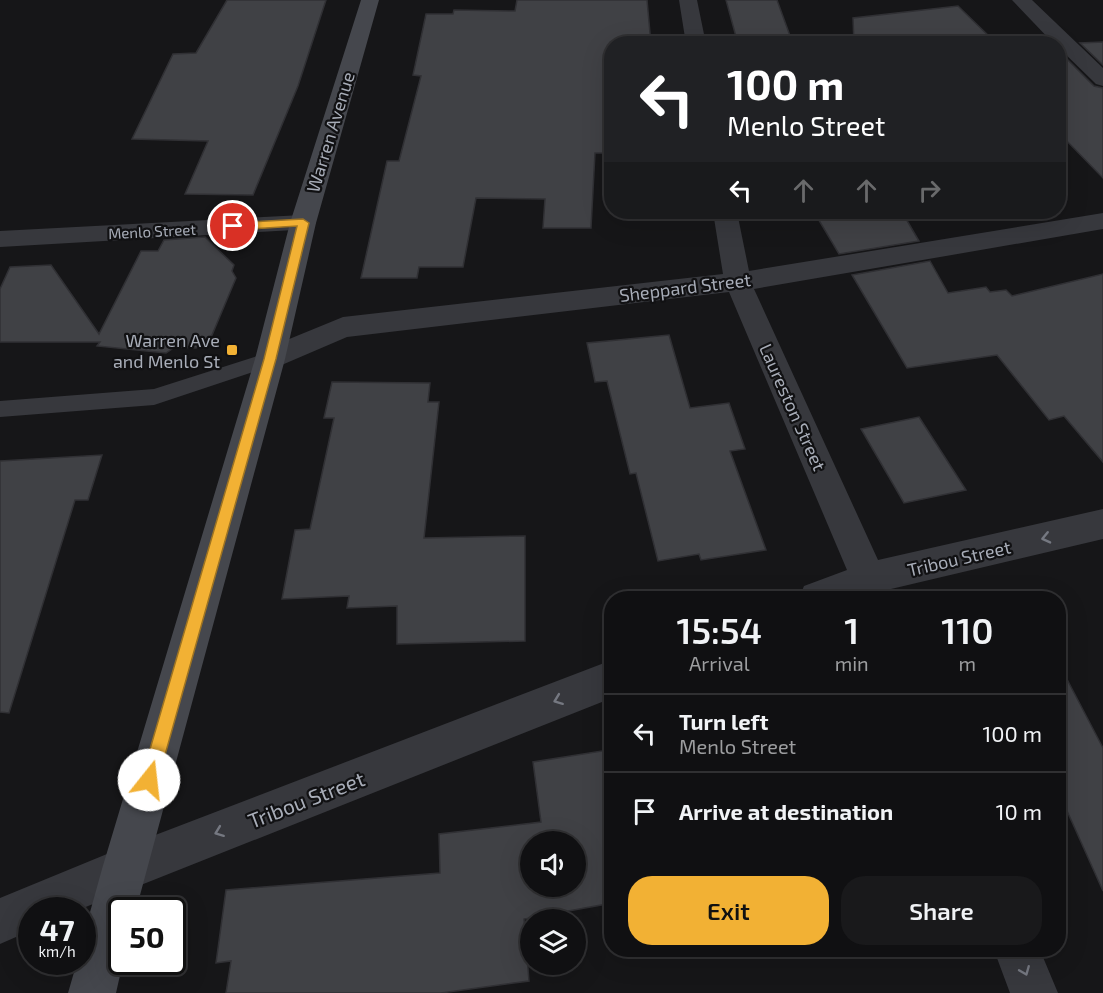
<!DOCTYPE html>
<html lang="en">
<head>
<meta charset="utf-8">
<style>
	:root { --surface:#101012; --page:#19191b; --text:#f1f3f6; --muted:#9c9d9f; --line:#303032; --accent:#f2b134 }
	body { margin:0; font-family:"Exo 2",sans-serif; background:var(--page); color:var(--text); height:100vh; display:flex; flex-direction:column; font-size:22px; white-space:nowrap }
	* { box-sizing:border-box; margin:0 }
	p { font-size:20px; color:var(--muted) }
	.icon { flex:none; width:33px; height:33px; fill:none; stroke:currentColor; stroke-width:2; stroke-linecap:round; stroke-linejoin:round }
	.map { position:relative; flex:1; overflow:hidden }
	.side { position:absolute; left:604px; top:591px; width:462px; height:366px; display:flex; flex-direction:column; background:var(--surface); border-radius:24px; box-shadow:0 6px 24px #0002,0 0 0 2px var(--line) }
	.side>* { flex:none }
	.banner { position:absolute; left:604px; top:36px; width:462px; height:183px; border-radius:24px; box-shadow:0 6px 24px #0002,0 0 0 2px var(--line); background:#202124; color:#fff; overflow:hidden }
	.tools { position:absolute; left:520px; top:831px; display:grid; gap:12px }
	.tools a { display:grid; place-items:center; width:66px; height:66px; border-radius:50%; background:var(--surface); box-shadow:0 6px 24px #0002,0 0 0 2px var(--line); font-size:30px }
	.speed { position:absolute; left:18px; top:897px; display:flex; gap:12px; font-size:30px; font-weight:700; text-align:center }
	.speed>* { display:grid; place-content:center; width:78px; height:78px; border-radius:50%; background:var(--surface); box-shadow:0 6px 24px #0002,0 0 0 2px var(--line); line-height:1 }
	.speed small { font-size:15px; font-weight:400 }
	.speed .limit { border:3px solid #111; border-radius:9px; background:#fff; color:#111 }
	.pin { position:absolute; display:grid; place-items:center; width:51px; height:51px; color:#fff; margin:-26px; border:3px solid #fff; border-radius:50%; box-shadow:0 2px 6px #0007 }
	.me { position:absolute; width:66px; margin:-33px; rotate:16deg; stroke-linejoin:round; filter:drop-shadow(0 0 4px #0008) }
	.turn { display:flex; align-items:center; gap:21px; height:126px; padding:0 24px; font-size:27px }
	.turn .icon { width:78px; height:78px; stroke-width:2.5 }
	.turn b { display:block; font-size:42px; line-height:51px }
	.lanes { display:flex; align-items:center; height:57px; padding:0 24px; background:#0003; justify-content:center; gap:30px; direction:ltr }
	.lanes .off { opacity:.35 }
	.eta { display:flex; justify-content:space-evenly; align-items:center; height:102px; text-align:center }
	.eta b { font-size:36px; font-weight:600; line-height:42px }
	.button { display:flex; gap:12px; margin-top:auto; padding:12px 24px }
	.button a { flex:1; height:69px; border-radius:24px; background:var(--accent); color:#111; font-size:24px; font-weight:600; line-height:69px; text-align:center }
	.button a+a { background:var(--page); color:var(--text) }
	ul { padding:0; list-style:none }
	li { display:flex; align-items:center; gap:18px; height:78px; padding:0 24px; border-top:2px solid var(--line) }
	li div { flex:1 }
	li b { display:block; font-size:22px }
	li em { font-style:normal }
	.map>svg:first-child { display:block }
	.building { fill:#404145; stroke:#303034; stroke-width:1.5; fill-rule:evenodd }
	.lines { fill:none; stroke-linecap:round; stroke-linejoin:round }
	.service { fill:#37383d; fill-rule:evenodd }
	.minor { fill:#37383d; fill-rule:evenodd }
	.secondary { fill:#45474d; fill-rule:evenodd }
	.oneway { stroke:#757881 }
	.route { fill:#f2b134; stroke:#9d7322; stroke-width:1.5 }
	.poi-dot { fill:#f2b134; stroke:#111113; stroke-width:2 }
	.labels { text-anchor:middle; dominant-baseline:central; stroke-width:4.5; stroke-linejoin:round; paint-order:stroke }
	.far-street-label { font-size:15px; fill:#a8adb8; stroke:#111113 }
	.street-label { font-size:18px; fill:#a8adb8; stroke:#111113 }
	.poi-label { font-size:18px; fill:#a8adb8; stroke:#111113; text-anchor:end }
	.near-street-label { font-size:21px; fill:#a8adb8; stroke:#111113 }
</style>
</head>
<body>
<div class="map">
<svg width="1103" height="993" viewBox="0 0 1103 993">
	<rect width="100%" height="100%" fill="#161618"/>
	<path class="building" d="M227 0H326L298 86 253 195 185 194 208 141 132 139 173 54 196 53Z
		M517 0H647L651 44H612V153H595L591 228H543L545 199 476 198 463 267H419L417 278H361L387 161H399L421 76 413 75 426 14H453L454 10 515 11Z
		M726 0H777L793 44H738Z
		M958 6 997 44H854L853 18Z
		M1103 42V65L1080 43Z
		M1059 51 1094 86 1103 88V178L1059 133Z
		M814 212H902L919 241 839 254Z
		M205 237 234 265 232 271 236 278 212 335 205 344 196 348 175 347 166 353 97 346 100 342H0V289L10 267 51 265 99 334 141 251H158L164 240Z
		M930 261 948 293 986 287 990 292 1006 290 1012 296 1103 274V462L1064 416 1049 420 997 355 907 368 852 275Z
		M669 335 690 408 729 403 745 449 730 451 766 550 701 560 699 554 658 561 636 473 630 474 607 381 595 382 587 343Z
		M332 382 430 383 428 402H439L424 538 525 536V641L397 644V606L347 608 349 596 282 599 295 530 310 529 334 418H324Z
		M919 417 966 490 904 503 861 429Z
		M102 455 88 500H75L9 713 0 712V461Z
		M1059 664 1103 748V891L1059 793Z
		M608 750 612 772V903L524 919 529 981 441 993H226L231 961 216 963 226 890 440 873 439 834 541 822 533 762ZM531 842H576V886H531Z"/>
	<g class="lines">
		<path class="service" d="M270 352 277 354 279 359 277 364 154 405 0 417V401L154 389Z"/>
		<path class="minor" d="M679 0H697L706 44H686Z
			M1012 0H1032L1103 68V86L1096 84 1059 48V44H1054Z
			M713 212H737L749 271 1103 213V229L754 289 878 560 1103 509V539L891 589 895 598H799L804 586 847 570 729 292 347 337 270 370 260 367 255 359 260 351 343 317 723 274Z
			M303 215 312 217 316 223 312 229 0 247V231Z
			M612 660V698L78 910H32V930L0 944V898L124 847Z
			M994 950H1040L1058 993H1010Z"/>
		<path class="secondary" d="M361 0H379L316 223 285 359 136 910H122L123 962 116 993H68L77 962H82V941L102 869 255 359 290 223Z"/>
	</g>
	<defs><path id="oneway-chevron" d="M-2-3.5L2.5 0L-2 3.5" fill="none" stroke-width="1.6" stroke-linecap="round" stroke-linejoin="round" transform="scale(1.5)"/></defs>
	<g class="oneway">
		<use href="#oneway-chevron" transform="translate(1046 538) rotate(167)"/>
		<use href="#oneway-chevron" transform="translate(558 700) rotate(159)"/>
		<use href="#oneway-chevron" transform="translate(219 832) rotate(159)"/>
		<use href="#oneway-chevron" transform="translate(1025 971) rotate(68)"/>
	</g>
	<path class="route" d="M303 219 309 223 276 359 158 780 155 786 149 789 143 786 141 780 264 359 297 226 233 230 228 226 233 223Z"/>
	<rect class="poi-dot" x="226" y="344" width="12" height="12" rx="3"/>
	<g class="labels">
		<g class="far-street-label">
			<text transform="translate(152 231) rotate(-3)">Menlo Street</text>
		</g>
		<g class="street-label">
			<text transform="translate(330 132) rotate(-73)">Warren Avenue</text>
			<text transform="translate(685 287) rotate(-7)">Sheppard Street</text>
			<text transform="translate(793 407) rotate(66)">Laureston Street</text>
			<text transform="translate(959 558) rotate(-13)">Tribou Street</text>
		</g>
		<g class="poi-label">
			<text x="220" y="340">Warren Ave<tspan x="220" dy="21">and Menlo St</tspan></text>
		</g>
		<g class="near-street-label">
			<text transform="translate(306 799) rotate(-21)">Tribou Street</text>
		</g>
	</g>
</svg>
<div class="tools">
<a><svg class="icon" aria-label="sound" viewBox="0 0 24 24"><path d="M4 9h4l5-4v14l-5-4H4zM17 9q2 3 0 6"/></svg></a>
<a><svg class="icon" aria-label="layers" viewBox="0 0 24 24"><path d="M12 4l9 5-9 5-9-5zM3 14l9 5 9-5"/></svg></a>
</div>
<div class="speed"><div>47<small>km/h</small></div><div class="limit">50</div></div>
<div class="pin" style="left:233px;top:226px;background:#d93025"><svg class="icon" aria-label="arrive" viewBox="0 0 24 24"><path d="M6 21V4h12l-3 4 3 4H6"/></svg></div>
<svg class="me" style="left:149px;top:780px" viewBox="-20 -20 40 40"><circle r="19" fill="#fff"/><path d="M0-13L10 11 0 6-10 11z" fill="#f2b134"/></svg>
<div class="banner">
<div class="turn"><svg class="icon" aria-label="left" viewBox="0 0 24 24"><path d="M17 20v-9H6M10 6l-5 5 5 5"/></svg><div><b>100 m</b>Menlo Street</div></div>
<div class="lanes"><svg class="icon" aria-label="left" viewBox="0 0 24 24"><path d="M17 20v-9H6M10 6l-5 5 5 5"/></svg><svg class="icon off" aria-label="ahead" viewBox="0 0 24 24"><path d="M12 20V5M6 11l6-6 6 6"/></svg><svg class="icon off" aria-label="ahead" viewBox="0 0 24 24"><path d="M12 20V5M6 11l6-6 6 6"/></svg><svg class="icon off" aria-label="right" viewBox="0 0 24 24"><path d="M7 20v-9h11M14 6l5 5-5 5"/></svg></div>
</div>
<section class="side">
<div class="eta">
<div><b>15:54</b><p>Arrival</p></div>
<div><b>1</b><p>min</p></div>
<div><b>110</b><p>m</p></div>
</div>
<ul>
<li><svg class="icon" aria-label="left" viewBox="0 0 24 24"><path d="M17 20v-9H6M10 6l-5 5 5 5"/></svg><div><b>Turn left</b><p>Menlo Street</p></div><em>100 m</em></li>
<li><svg class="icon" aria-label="arrive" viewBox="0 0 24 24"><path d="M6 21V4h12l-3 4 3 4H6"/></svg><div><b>Arrive at destination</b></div><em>10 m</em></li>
</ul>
<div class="button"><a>Exit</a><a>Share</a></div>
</section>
</div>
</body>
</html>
